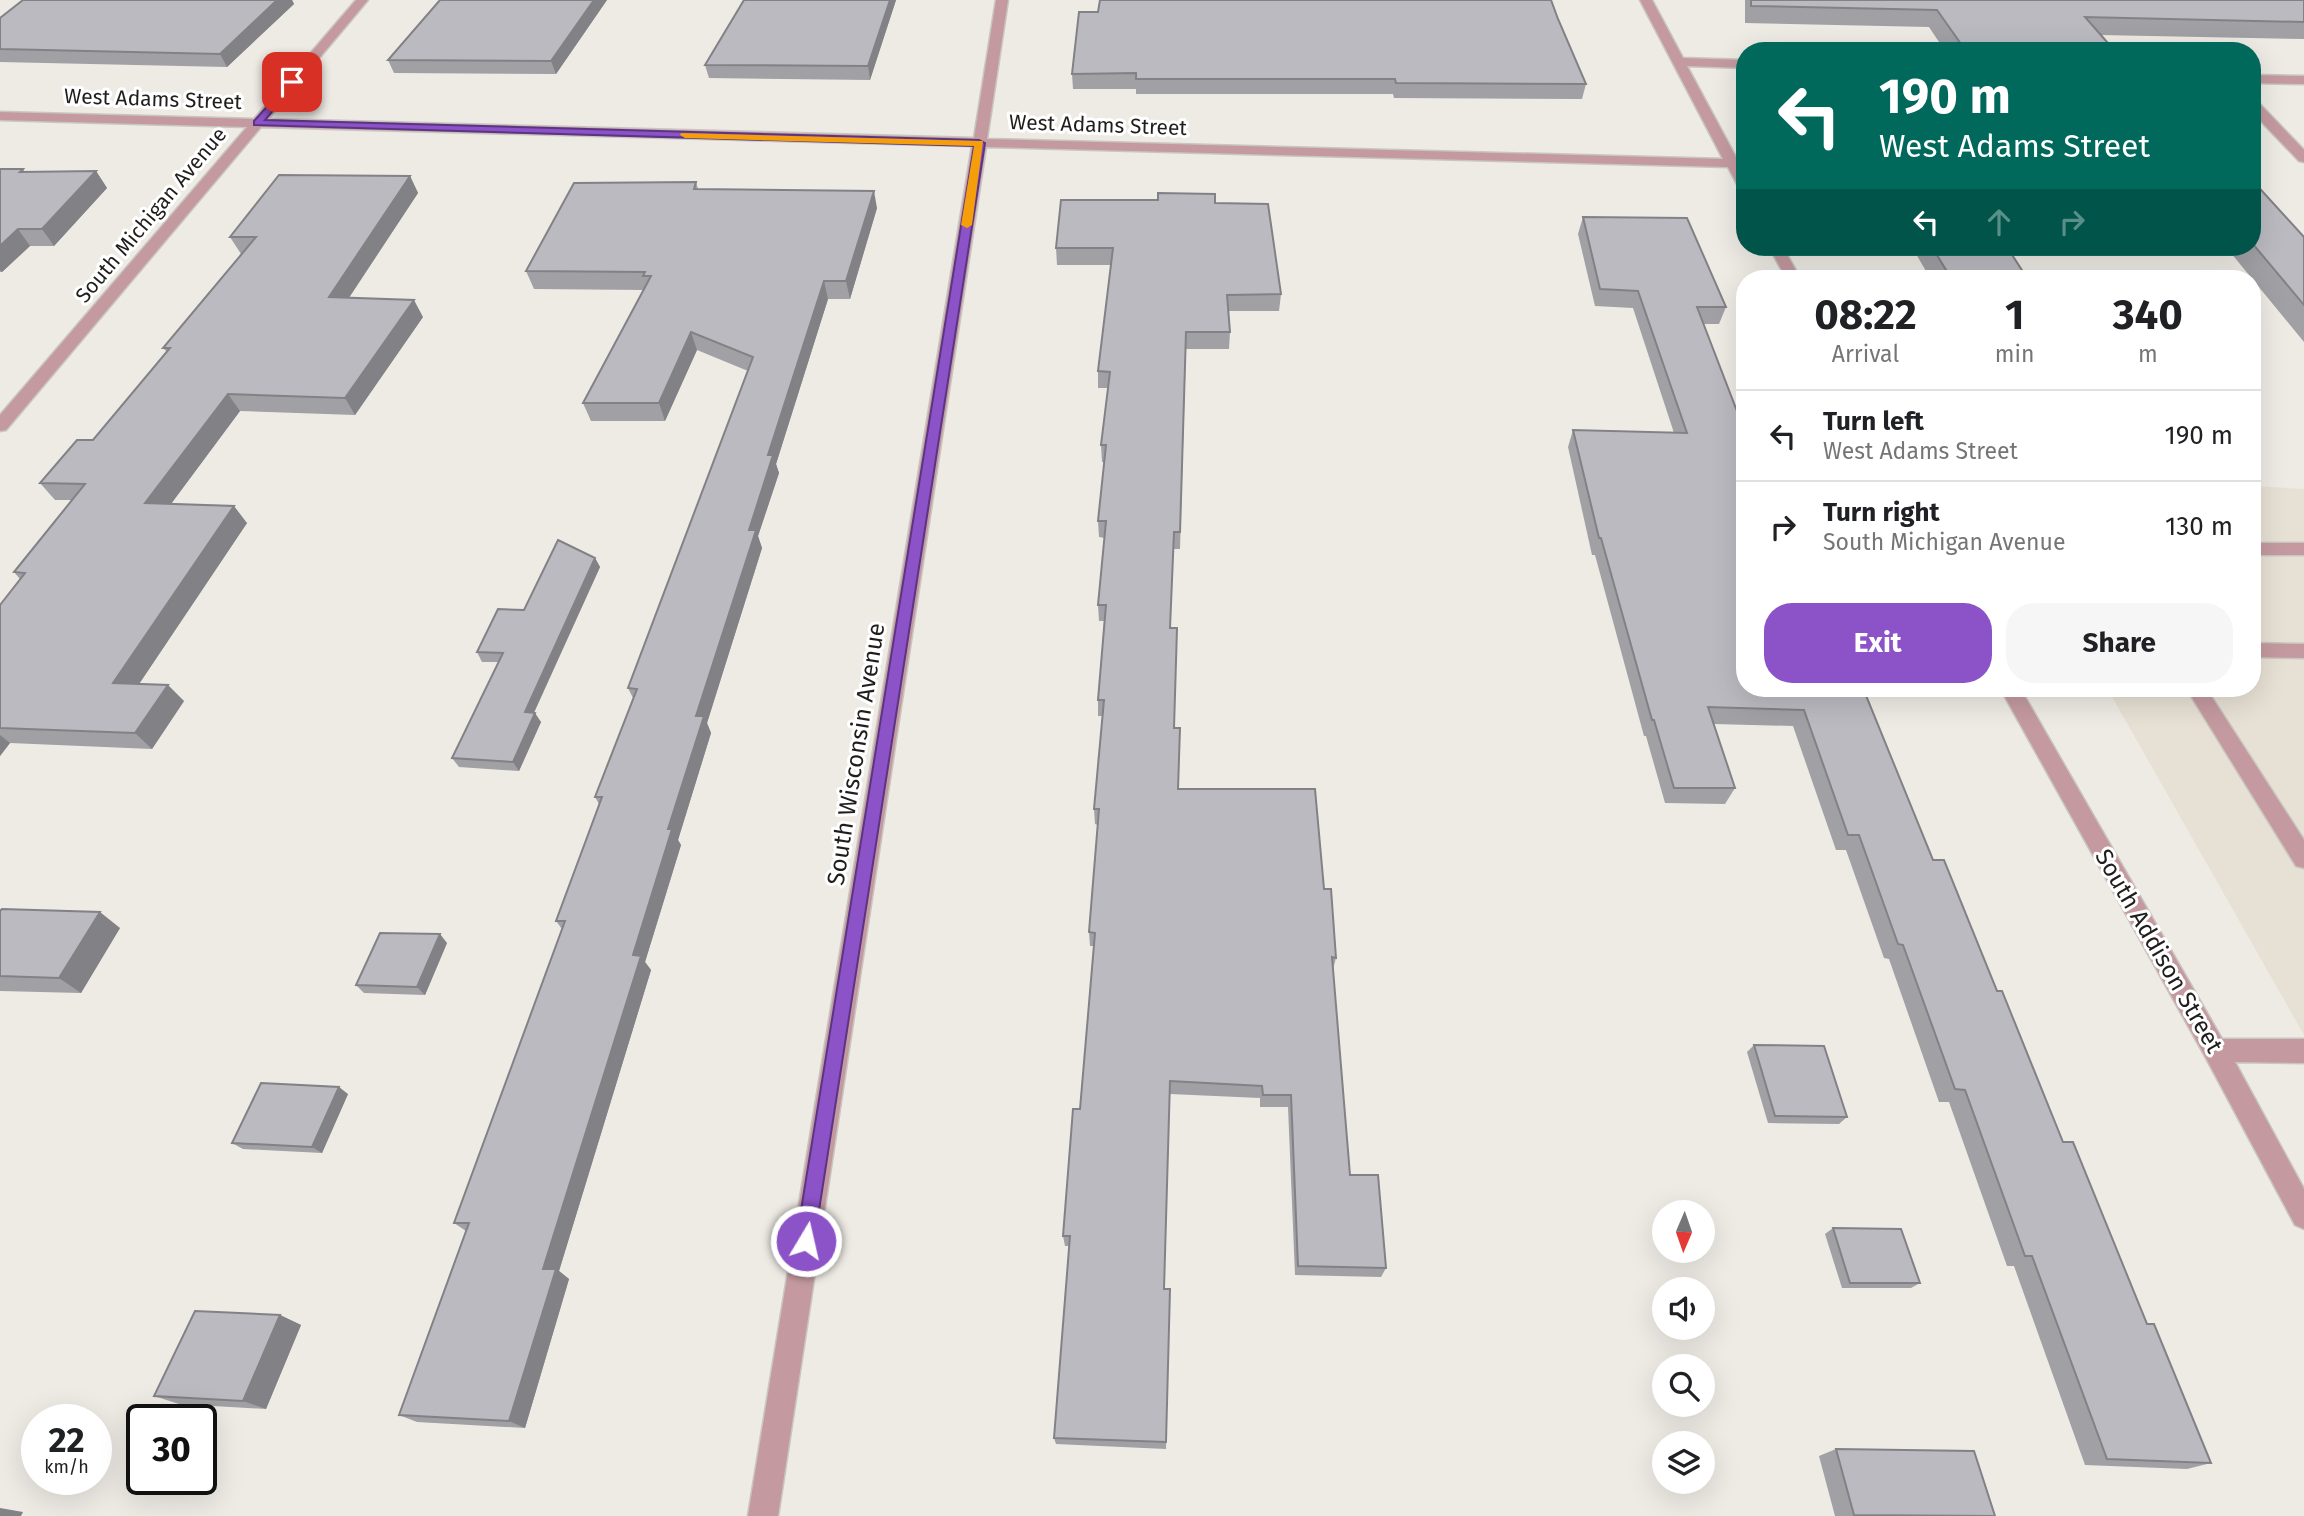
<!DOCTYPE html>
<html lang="en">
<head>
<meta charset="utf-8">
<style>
	:root { --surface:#fff; --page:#f6f6f6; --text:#202124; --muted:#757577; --line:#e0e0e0; --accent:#8c52c8 }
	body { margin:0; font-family:"Fira Sans",sans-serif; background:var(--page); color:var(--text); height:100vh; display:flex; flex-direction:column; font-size:26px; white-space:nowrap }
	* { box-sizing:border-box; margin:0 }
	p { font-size:23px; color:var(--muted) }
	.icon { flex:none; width:38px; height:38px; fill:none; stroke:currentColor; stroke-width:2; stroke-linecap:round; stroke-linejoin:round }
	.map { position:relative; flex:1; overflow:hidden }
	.details { position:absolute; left:1736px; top:270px; width:525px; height:427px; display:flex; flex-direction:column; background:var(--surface); border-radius:28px; box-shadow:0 7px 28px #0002 }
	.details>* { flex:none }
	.top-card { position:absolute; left:1736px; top:42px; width:525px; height:214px; border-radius:28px; box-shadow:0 7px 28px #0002; background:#00695c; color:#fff; overflow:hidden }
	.needle { width:46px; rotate:182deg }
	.tools { position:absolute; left:1652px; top:1200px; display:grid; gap:14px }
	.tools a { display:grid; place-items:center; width:63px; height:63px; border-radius:50%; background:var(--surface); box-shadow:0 7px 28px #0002; font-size:35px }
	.speed { position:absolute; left:21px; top:1404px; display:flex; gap:14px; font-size:35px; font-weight:700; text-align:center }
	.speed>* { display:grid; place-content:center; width:91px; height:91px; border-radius:50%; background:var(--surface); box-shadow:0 7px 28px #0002; line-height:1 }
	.speed small { font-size:18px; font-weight:400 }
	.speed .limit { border:4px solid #111; border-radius:10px; background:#fff; color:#111 }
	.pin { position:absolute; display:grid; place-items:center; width:60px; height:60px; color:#fff; margin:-30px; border-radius:14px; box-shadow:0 4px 10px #0006 }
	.me { position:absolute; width:77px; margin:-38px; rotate:9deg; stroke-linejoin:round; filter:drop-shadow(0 0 5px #0008) }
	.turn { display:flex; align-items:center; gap:24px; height:147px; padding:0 28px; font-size:32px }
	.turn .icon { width:91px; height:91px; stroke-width:2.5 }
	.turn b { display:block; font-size:49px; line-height:60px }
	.lanes { display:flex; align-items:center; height:66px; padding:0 28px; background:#0003; justify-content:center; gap:35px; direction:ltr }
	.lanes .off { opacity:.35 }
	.eta { display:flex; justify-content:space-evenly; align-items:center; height:119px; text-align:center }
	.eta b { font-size:42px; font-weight:700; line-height:49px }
	.cta { display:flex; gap:14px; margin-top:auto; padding:14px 28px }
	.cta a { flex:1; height:80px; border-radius:28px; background:var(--accent); color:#fff; font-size:28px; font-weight:700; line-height:80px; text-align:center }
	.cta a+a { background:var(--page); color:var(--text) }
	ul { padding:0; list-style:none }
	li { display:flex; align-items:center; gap:21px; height:91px; padding:0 28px; border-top:2px solid var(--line) }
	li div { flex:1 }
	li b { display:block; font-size:26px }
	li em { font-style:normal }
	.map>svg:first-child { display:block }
	.built { fill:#e7e0d4 }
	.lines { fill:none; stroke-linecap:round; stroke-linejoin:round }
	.minor-casing { stroke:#c9c6c1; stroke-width:3 }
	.minor { fill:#c49aa0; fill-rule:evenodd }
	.wall { fill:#a0a0a5 }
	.shaded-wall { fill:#828286 }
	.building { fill:#babac0; stroke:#828286; stroke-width:2 }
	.route { fill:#8c52c8; stroke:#5b3582; stroke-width:2 }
	.slow { fill:#f59e0b }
	.labels { text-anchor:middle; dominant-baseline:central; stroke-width:6; stroke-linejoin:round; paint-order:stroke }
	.far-street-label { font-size:21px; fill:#1f1e1c; stroke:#fff }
	.street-label { font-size:24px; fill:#1f1e1c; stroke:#fff }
</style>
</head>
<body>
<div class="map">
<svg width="2304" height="1516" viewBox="0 0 2304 1516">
	<rect width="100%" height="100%" fill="#eeebe5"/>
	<path class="built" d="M2252 486 2304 489V1035L2107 688H2252Z"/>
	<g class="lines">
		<defs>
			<path id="minor" d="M356 0H368L268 119 974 138 996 0H1008L987 139 1723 159 1640 0H1652L1683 58 1745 60V68L1687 66 1745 174V191L1740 190 1728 167 986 147 778 1516H748L972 146 261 127 6 430 0 431V415L247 127 0 120V112L254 119Z
				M2252 75 2304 76V84L2252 83Z
				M2252 100 2257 101 2304 150V162L2299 161 2252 112Z
				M1769 247H1783L1800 278H1786Z
				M2252 543H2304V555H2252Z
				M2252 643 2304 644V658L2252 657Z
				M2000 688H2020L2222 1039H2304V1063L2235 1062 2304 1189V1229L2295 1225 2206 1058Z
				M2186 688H2206L2304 840V868L2296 866Z"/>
		</defs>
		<use href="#minor" class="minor-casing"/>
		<use href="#minor" class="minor"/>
	</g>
	<path class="wall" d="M23 0H292L294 4 227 67 0 62V18Z
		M440 0H607L556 74 394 73 388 60Z
		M896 0 870 80 709 78 705 65Z
		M1745 0H2304V39L2101 35 2115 51H1945L1929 27 1745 23Z
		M1558 19 1586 84 1582 99 1394 98 1393 94H1136V89H1073L1072 74Z
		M0 169H23L25 172 96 171 107 188 54 246H30L2 272H0Z
		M410 176 418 193 349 298 423 317 355 415 240 411 171 504 247 523 139 684 184 701 152 749 10 743 0 756V605L20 579 14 572 72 500H55L40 483 93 440 167 352 163 348 242 254H241L230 237Z
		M2252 180 2304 237V342L2226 247H2252Z
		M696 182 698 189 877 208 850 299H828L776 464 779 473 758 536 762 548 707 723 711 733 678 840 681 845 645 962 651 970 559 1271 569 1279 525 1428 417 1422 399 1415 466 1231 454 1223 562 929 556 921 599 804 595 797 633 698 628 688 748 371 697 350 665 421H591L583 403 644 290 534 289 526 271Z
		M1215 203 1281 294 1279 311H1228L1230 332 1229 349H1186L1180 549H1173L1170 628 1174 728 1178 789 1324 889 1336 958 1333 969 1350 1175 1386 1268 1381 1277 1295 1275 1288 1107H1260V1098L1170 1094 1164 1289H1170L1166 1449 1056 1444 1054 1438 1069 1246H1065L1063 1236 1080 1109 1094 946H1090L1089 932 1098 825 1095 824 1094 809 1103 716H1098V700L1104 621H1099L1098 605 1105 538 1099 537 1098 521 1104 462H1102L1101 445 1108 388H1098V371L1111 265H1057L1056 248Z
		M1583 217 1726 307 1719 324H1704L1745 688H1863L1933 860 1997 991 2063 1142 2211 1463 2187 1469 2085 1465 2014 1266H2007L1949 1102H1939L1889 959 1884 958 1846 850H1836L1793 726 1714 724 1735 788 1725 804 1665 803 1646 736H1644L1595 555H1592L1568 447 1573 430 1674 433 1633 308 1595 306 1578 234Z
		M1912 247H2007L2027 278H1930Z
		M595 558 600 567 534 713 541 722 519 771 459 767 452 758 499 662H482L477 652 524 610Z
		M0 911 120 928 81 993 0 991Z
		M447 943 425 995 364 993 356 985Z
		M1754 1045 1847 1117 1839 1124 1768 1123 1747 1052Z
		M348 1094 322 1153 243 1149 232 1143Z
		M1833 1228 1920 1283 1911 1288H1842L1825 1234Z
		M280 1315 301 1325 266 1409 179 1404 154 1396Z
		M1836 1449 1995 1516H1835L1819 1456Z"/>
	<path class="shaded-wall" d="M277 0H292L294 4 227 67 220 54Z
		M594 0H607L556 74 551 61Z
		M890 0H896L870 80 868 66Z
		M96 171 107 188 54 246 42 229Z
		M410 176 418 193 338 314 329 297Z
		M874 191 877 208 850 299 846 281Z
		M18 229 30 246 2 272 0 270V246Z
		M824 281 828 299 776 464 779 473 758 536 762 548 707 723 711 733 678 840 681 845 645 962 651 970 559 1271 569 1279 525 1428 509 1421 543 1269 668 829 696 716 749 530 768 455Z
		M414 300 423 317 355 415 345 398Z
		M691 332 697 350 665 421 659 403Z
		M228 394 240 411 159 520 145 503Z
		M234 506 247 523 129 699 113 683Z
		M595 558 600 567 530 721 525 712Z
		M168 685 184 701 152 749 135 733Z
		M535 713 541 722 519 771 513 762Z
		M0 735 10 743 0 756Z
		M100 912 120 928 81 993 59 978Z
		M440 934 447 943 425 995 417 987Z
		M339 1087 348 1094 322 1153 312 1147Z
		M280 1315 301 1325 266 1409 243 1401Z
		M0 1508 23 1512 21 1516H0Z"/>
	<path class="building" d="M23 0H277L220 54 0 49V18Z
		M440 0H594L551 61 388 60Z
		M744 0H890L868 66 705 65Z
		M1100 0H1551L1558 19 1586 84 1396 83 1395 79H1136V73L1072 74 1079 12H1098Z
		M1751 0H2304V22L2085 17 2115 51H1966L1937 10 1751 6Z
		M0 169H23L20 172 96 171 42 229H18L0 246Z
		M279 175 410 176 329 297 414 300 345 398 228 394 145 503 234 506 113 683 168 685 135 733 0 728V605L25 573 14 572 85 484 40 483 77 440H93L170 348H163L256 237H230Z
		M2252 180 2304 237V305L2252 243Z
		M696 182 694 189 874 191 846 281H824L768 455H773L749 530H756L696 716H704L668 829H672L633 955 641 956 543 1269H556L509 1421 399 1415 469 1223H454L565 921H556L602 797H595L637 689 628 688 753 357 691 332 659 403H583L651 276H643L645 272 526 271 574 183Z
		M1158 193 1215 194V203L1268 204 1281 294 1227 295 1230 332H1186L1180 532H1174L1170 628H1177L1174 728H1180L1178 789H1315L1324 889H1331L1336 958 1332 957 1350 1175H1378L1386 1268 1298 1266 1291 1095H1263L1262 1086 1170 1081 1164 1289H1170L1166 1442 1054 1438 1070 1236H1063L1073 1109H1080L1095 933 1089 932 1099 809H1094L1104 700H1098L1106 605H1098L1106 521H1098L1106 445H1101L1110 372 1098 371 1113 248H1056L1061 200H1158Z
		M1583 217 1687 218 1726 307H1697L1745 432V688H1863L1933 860H1944L1997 991H2002L2063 1142H2073L2147 1324H2154L2211 1463 2107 1459 2032 1256H2025L1965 1090 1955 1089 1903 945 1898 944 1859 835H1848L1804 710 1708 707 1735 788H1674L1654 720H1652L1601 538H1599L1573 430 1687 433 1638 291 1600 289Z
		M1932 247H2007L2027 278H1951Z
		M558 540 595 558 525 712 535 713 513 762 452 758 503 653 477 652 498 609 524 610Z
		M2 909 100 912 59 978 0 976V911Z
		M380 933 440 934 417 987 356 985Z
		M1754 1045 1824 1046 1847 1117 1775 1116Z
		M261 1083 339 1087 312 1147 232 1143Z
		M1833 1228 1901 1229 1920 1283H1850Z
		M195 1311 280 1315 243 1401 154 1396Z
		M1836 1449 1974 1451 1995 1516 1854 1515Z"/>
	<path class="route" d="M292 79 297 82 265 120 979 140 985 143 813 1249 806 1252 799 1249 796 1241 974 146 254 125V121Z"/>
	<path class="slow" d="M681 133 983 141 972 225 967 228 961 225 974 146 685 138 680 135Z"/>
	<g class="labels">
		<g class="far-street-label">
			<text transform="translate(153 99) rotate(2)">West Adams Street</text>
			<text transform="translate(1098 125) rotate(2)">West Adams Street</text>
			<text transform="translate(151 215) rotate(-50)">South Michigan Avenue</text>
		</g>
		<g class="street-label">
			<text transform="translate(856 754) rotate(-81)">South Wisconsin Avenue</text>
			<text transform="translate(2159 951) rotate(60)">South Addison Street</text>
		</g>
	</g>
</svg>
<div class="tools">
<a><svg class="needle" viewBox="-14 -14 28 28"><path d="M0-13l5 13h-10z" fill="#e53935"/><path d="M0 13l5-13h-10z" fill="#757577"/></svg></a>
<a><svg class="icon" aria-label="sound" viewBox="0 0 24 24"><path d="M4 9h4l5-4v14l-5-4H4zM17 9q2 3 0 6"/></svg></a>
<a><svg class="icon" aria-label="search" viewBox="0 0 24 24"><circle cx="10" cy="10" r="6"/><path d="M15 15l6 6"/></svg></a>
<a><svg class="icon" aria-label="layers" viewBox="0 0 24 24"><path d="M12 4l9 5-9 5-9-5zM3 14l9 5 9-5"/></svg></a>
</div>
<div class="speed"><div>22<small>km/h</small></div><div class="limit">30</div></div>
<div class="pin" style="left:292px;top:82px;background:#d93025"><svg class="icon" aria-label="arrive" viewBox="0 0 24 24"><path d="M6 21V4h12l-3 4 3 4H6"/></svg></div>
<svg class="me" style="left:806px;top:1241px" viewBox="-20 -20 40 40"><circle r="17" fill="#8c52c8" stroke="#fff" stroke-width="3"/><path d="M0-11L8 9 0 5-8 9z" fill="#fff"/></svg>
<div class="top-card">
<div class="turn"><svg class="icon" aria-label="left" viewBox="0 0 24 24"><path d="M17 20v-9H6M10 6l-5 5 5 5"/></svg><div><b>190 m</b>West Adams Street</div></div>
<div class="lanes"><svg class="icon" aria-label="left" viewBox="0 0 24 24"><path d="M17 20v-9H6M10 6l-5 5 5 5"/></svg><svg class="icon off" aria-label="ahead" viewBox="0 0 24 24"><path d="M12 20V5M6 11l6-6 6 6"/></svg><svg class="icon off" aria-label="right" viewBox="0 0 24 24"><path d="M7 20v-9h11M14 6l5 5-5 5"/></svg></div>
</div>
<section class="details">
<div class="eta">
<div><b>08:22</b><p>Arrival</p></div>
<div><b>1</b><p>min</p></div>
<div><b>340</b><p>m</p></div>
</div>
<ul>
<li><svg class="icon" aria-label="left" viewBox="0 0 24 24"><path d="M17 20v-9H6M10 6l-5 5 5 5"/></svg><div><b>Turn left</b><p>West Adams Street</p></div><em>190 m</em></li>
<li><svg class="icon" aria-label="right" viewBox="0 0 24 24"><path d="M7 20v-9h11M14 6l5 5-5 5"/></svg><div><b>Turn right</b><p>South Michigan Avenue</p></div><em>130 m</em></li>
</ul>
<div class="cta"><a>Exit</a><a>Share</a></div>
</section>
</div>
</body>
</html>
